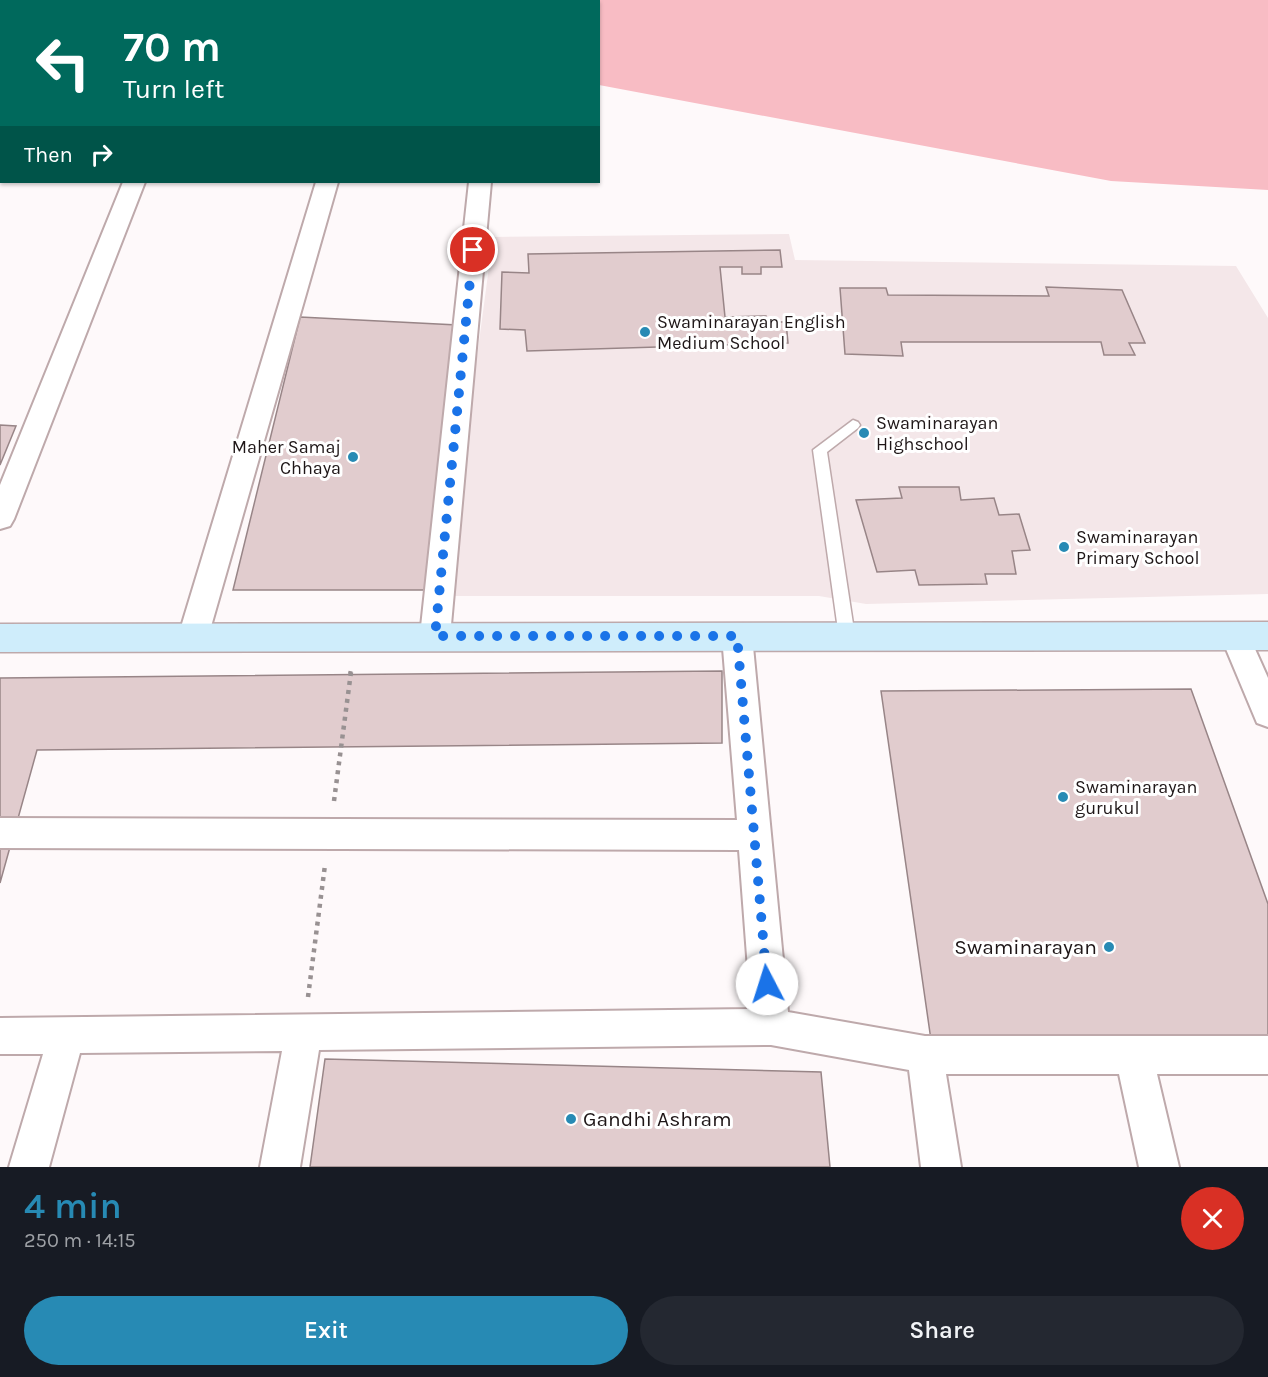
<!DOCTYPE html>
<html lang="en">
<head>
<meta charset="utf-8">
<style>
	:root { --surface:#171b24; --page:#242831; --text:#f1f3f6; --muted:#9ea1a6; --accent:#278ab4 }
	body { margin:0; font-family:Karla,sans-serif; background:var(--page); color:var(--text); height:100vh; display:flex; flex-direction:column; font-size:22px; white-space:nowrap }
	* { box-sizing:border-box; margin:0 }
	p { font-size:20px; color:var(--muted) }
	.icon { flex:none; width:33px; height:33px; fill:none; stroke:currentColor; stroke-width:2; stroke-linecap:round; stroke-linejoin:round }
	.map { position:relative; height:1167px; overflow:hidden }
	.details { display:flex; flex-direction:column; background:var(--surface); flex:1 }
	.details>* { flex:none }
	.top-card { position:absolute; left:0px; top:0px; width:600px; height:183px; box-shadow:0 2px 4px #0004; background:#00695c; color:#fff; overflow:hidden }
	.pin { position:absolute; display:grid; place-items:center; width:51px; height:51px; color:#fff; margin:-26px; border:3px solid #fff; border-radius:50%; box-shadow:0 2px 6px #0007 }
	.me { position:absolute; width:66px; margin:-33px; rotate:355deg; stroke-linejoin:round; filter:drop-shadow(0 0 4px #0008) }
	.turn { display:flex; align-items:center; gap:21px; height:126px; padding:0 24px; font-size:27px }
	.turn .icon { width:78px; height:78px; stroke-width:2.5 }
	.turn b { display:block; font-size:42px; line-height:51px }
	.then { display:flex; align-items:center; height:57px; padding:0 24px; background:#0003; gap:12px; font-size:22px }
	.round { display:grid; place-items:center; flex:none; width:63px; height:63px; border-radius:32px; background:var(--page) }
	.overview { display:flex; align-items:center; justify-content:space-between; height:102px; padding:0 24px }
	h1 { font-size:36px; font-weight:600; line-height:45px; color:var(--accent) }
	.primary-button { display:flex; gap:12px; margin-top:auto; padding:12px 24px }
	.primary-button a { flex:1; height:69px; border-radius:36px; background:var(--accent); color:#fff; font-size:24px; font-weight:600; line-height:69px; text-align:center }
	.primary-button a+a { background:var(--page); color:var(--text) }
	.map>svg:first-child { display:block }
	.built { fill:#f4e7e9 }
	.green { fill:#f8bcc4 }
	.building { fill:#e1ccce; stroke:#988587; stroke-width:1.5 }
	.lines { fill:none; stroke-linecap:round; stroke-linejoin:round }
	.service-casing { stroke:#bea9ab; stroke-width:3 }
	.minor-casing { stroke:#bea9ab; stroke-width:4 }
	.secondary-casing { stroke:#bea9ab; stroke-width:3 }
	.path-far1 { stroke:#989192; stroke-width:4; stroke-dasharray:3 4.5; stroke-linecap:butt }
	.path { stroke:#989192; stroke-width:4.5; stroke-dasharray:4 5; stroke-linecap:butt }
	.service { fill:#fff; fill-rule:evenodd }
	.minor { fill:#fff; fill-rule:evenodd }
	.secondary { fill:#cfedfb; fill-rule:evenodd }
	.route { stroke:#1a73e8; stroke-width:10; stroke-dasharray:0 18 }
	.poi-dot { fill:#278ab4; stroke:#fff; stroke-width:2 }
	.labels { text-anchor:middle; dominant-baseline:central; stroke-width:6; stroke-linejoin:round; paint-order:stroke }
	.poi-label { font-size:18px; fill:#1e1617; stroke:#fff; text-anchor:start }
	.near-poi-label { font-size:21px; fill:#1e1617; stroke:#fff; text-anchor:end }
</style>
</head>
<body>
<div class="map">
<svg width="1268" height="1167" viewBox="0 0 1268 1167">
	<rect width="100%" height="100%" fill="#fef9fa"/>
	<path class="built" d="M789 234 795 260 1236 266 1268 318V594L866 604 819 596H445L493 237Z"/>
	<path class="green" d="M235 0H1268V190L1111 181 599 85 598 2Z"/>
	<path class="building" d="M780 250 782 267H761V274H742V267H720L725 317 766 316 767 322H786L788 343 527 351 525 330 500 329 502 272 529 273 528 254Z
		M1046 287 1122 290 1145 343H1129L1135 355H1104L1101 342H901L903 356 845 354 840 288H886L888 295 1049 296Z
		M300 317 457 325 425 590H233Z
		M0 425 16 426 0 465Z
		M899 487H959L961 500 994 498 999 515 1019 514 1030 550 1012 551 1016 574H985L987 584 919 585 915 570 877 572 856 500 902 498Z
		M722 671V743L37 750 0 883V678Z
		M1191 689 1268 904V1039L931 1040 881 691Z
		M325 1059 821 1072 830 1167H310Z"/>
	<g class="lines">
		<defs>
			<path id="service" d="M853 420 858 422 860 425 858 428 827 452 855 637 852 641H842L839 637 813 450Z"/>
			<path id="minor" d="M0 137H2L0 152Z
				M123 182H145L14 519 10 526 0 529V485Z
				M316 182H338L208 637 203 645 193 649 183 645 178 637Z
				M469 182H491L450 636 445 644 435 648 425 644 420 636Z
				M737 624 747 628 752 636 788 1012 925 1036H1268V1074H1157L1179 1167H1139L1119 1074H946L961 1167H921L909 1070 771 1045 319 1050 300 1167H260L282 1051 80 1053 49 1167H9L43 1054H0V1018L751 1009 739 850 0 848V818L737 820 722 636 727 628Z
				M1236 625 1246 629 1268 678V727L1257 723 1221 637 1226 629Z"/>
			<path id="secondary" d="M1268 622V650L0 652V624Z"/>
		</defs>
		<use href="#service" class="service-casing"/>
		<use href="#minor" class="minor-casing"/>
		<use href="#secondary" class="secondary-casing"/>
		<path class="path-far1" d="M350 674 351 669"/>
		<path class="path" d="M334 801 351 672
			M308 997 325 865"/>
		<use href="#service" class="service"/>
		<use href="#minor" class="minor"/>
		<use href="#secondary" class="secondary"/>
	</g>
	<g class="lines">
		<path class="route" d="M473 250 435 636H737L767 984"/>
	</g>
	<g class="poi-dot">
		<circle cx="645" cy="332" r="6"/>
		<circle cx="864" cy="433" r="6"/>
		<circle cx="353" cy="457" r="6"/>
		<circle cx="1064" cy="547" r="6"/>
		<circle cx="1063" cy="797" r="6"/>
		<circle cx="1109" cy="947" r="6"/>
		<circle cx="571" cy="1119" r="6"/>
	</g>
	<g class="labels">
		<g class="poi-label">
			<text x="657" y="322">Swaminarayan English<tspan x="657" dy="21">Medium School</tspan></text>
			<text x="876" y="423">Swaminarayan<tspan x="876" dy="21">Highschool</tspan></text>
			<text x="341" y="447" text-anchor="end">Maher Samaj<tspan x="341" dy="21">Chhaya</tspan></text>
			<text x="1076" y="537">Swaminarayan<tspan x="1076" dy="21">Primary School</tspan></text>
			<text x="1075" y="787">Swaminarayan<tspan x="1075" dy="21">gurukul</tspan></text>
		</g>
		<g class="near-poi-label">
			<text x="1097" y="947">Swaminarayan</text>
			<text x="583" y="1119" text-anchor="start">Gandhi Ashram</text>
		</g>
	</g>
</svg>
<div class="pin" style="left:473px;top:250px;background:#d93025"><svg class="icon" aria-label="arrive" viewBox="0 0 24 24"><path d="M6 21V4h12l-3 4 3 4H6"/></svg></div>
<svg class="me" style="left:767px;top:984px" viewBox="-20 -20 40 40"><circle r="19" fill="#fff"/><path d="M0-13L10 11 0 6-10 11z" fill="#1a73e8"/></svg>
<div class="top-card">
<div class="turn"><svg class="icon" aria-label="left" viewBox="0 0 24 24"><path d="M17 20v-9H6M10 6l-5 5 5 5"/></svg><div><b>70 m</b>Turn left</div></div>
<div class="then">Then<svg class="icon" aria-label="right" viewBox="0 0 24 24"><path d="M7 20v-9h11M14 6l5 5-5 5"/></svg></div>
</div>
</div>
<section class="details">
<div class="overview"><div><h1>4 min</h1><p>250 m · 14:15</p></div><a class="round" style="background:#d93025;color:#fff"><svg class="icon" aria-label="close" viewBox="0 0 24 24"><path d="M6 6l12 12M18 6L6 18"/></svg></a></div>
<div class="primary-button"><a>Exit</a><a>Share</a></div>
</section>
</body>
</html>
